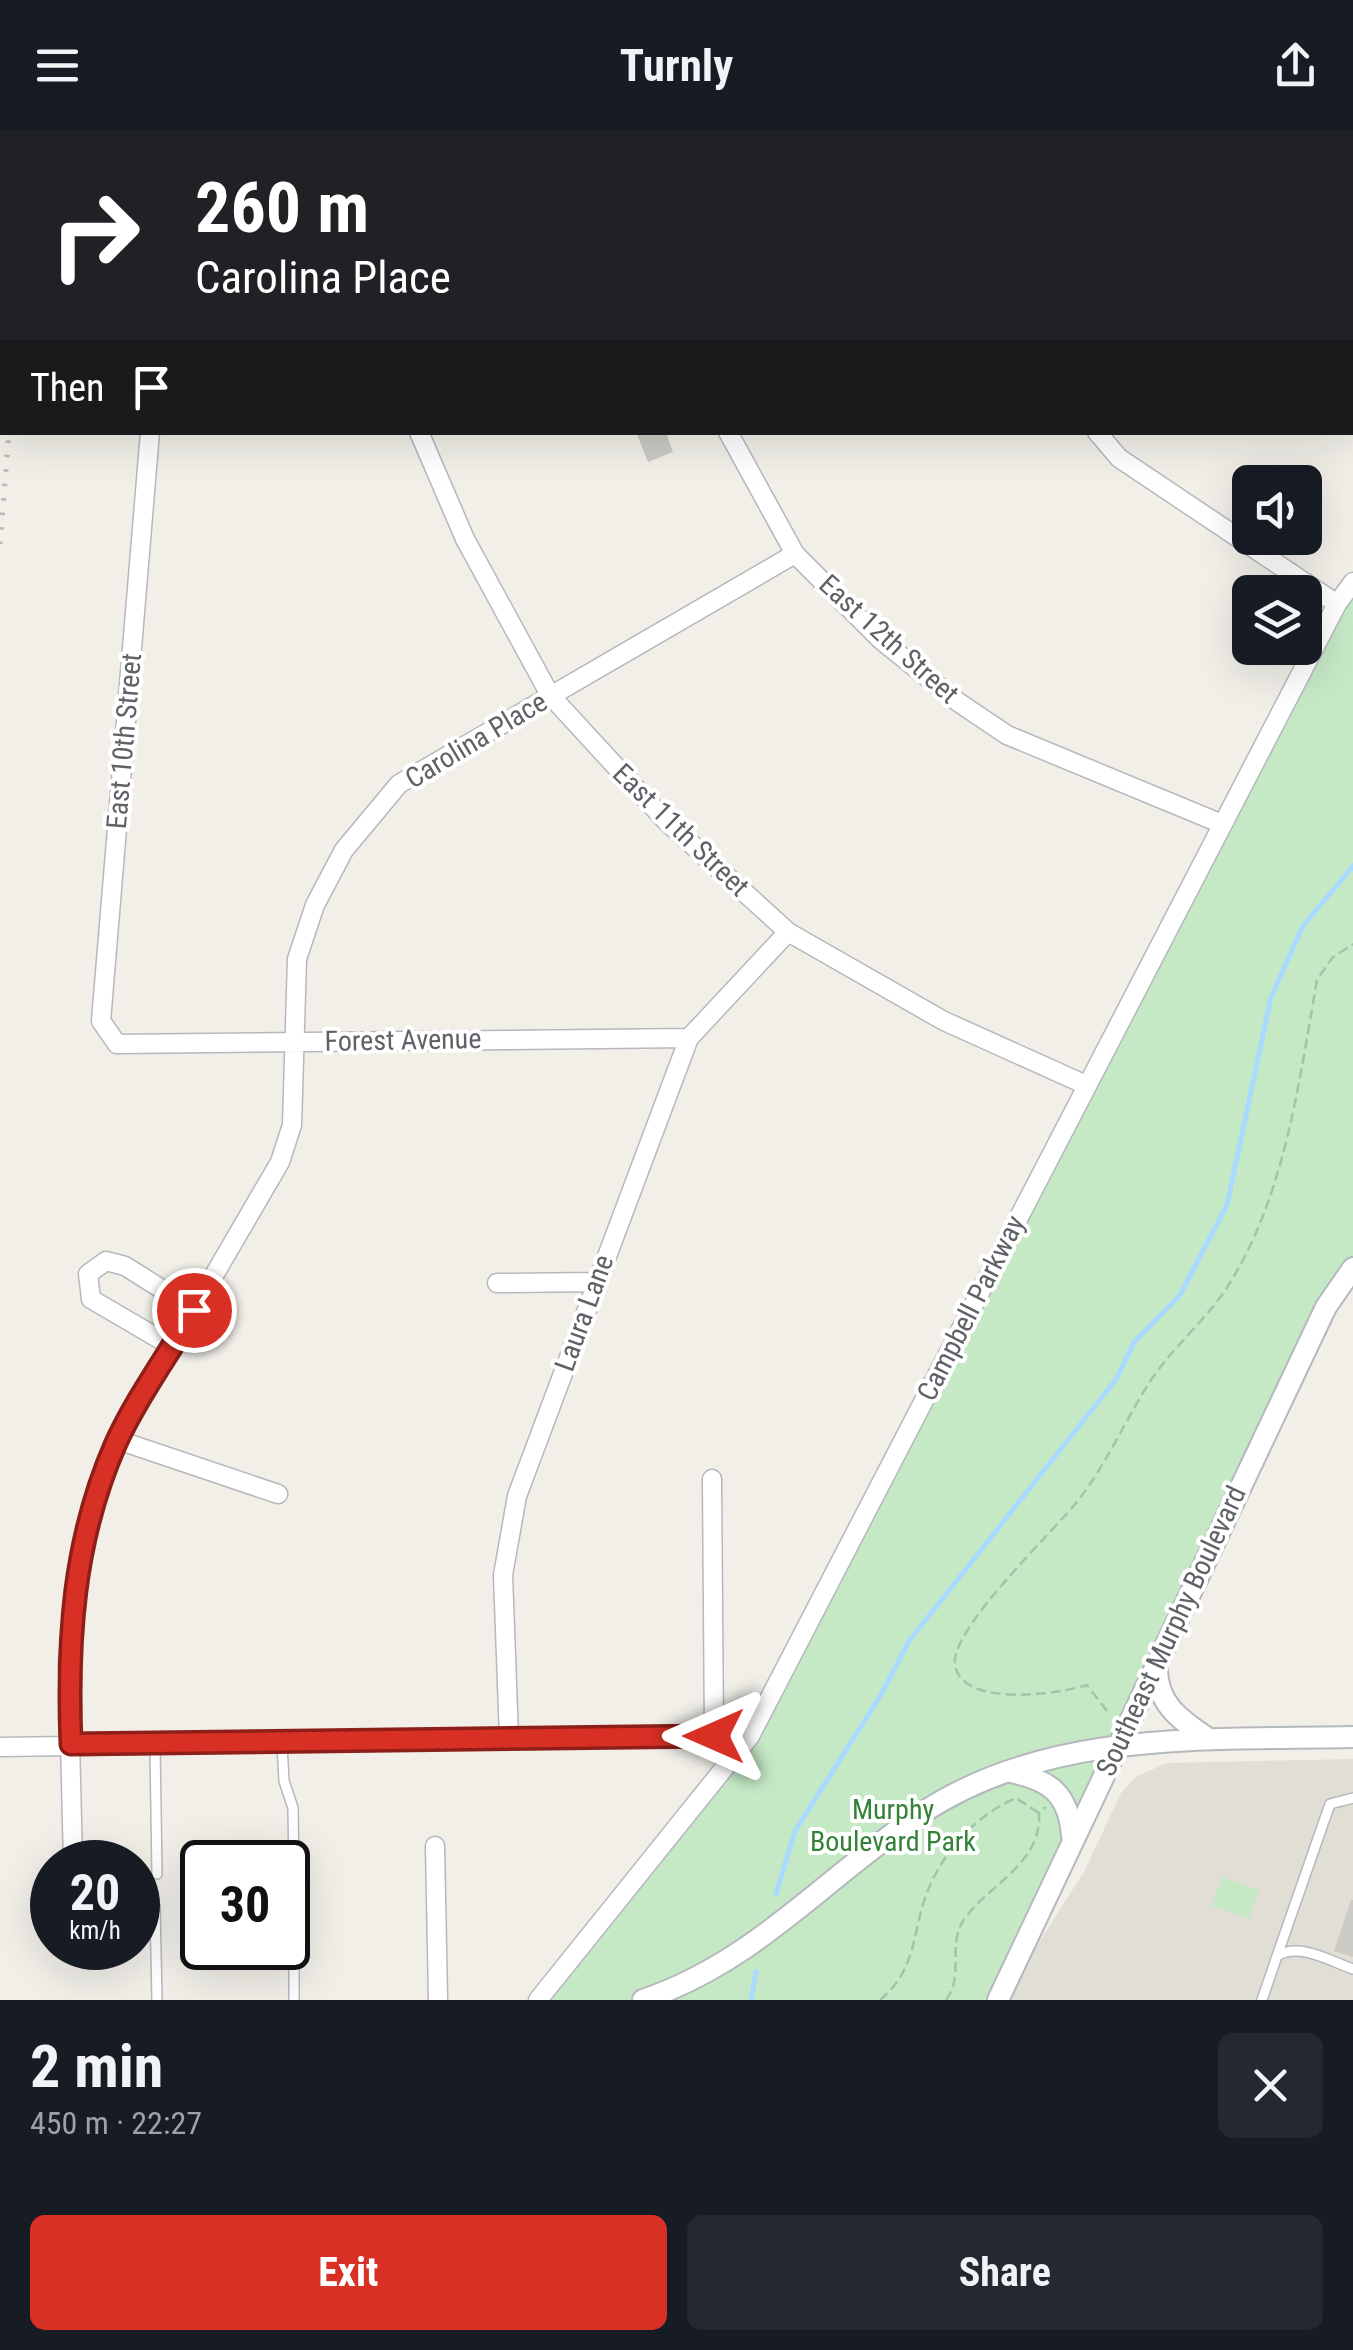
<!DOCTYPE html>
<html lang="en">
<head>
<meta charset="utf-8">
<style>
	:root { --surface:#171b24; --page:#242831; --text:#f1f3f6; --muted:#9ea1a6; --accent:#d93025 }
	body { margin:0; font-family:"Roboto Condensed",sans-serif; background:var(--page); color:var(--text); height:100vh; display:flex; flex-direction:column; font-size:38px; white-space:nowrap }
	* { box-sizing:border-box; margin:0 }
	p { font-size:32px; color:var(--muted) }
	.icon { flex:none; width:55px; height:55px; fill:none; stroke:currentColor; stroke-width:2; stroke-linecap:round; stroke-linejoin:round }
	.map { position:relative; height:1870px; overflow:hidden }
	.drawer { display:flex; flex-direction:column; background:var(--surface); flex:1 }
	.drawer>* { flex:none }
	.guide { position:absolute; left:0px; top:0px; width:1355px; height:305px; box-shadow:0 10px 40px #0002; background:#202124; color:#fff; overflow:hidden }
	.tools { position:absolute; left:1232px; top:335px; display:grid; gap:20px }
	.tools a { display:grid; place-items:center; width:90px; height:90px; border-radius:15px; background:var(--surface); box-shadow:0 10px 40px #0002; font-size:50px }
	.speed { position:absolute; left:30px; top:1710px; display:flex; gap:20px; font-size:50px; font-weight:700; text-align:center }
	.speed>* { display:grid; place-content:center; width:130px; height:130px; border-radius:50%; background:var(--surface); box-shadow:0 10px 40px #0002; line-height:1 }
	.speed small { font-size:25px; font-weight:400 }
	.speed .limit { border:5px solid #111; border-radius:15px; background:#fff; color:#111 }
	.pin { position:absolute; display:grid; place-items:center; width:85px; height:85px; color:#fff; margin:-42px; border:5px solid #fff; border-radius:50%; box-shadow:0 2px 10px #0007 }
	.me { position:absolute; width:110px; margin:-55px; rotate:270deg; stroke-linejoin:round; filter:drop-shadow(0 0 8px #0008) }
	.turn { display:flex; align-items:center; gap:35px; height:210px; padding:0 30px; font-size:45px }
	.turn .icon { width:130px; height:130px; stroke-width:2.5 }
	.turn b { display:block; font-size:70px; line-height:85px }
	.then { display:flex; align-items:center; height:95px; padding:0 30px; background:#0003; gap:20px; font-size:38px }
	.round { display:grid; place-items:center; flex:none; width:105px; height:105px; border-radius:15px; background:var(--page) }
	.headline { display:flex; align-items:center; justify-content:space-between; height:170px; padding:0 30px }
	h1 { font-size:60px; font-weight:700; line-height:75px }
	.primary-button { display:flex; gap:20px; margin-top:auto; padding:20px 30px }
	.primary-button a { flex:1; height:115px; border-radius:15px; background:var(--accent); color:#fff; font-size:40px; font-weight:700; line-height:115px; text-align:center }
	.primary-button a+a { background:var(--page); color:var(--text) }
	header { display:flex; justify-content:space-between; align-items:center; height:130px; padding:0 30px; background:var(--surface); font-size:45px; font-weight:700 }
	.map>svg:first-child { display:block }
	.education { fill:#e1ded6 }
	.green { fill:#c5e8c5 }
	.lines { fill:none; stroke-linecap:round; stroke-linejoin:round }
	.stream { stroke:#aadaff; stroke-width:5 }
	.building { fill:#cccac5 }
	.service-casing { stroke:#b5b8bc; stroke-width:12 }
	.minor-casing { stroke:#b5b8bc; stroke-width:21 }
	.tertiary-casing { stroke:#b5b8bc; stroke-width:24 }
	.path { stroke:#9cc7a9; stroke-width:2.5; stroke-dasharray:10 5; stroke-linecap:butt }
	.service { stroke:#fff; stroke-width:9 }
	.minor { stroke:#fff; stroke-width:18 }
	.tertiary { stroke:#fff; stroke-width:20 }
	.rail { stroke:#b6b7b8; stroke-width:5; stroke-dasharray:2.5 12; stroke-linecap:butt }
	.route-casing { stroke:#8d1f18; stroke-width:25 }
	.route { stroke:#d93025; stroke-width:18 }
	.labels { text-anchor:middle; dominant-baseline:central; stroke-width:8; stroke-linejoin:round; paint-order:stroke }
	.street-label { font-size:28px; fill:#5f6368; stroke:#fff }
	.park-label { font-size:28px; fill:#348238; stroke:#fff }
</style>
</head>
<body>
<header><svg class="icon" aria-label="menu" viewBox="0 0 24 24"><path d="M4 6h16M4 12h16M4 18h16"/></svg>Turnly<svg class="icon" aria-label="share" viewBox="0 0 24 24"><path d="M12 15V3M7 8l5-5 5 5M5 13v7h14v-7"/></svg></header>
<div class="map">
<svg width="1353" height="1870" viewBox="0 0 1353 1870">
	<rect width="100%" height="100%" fill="#f1efe8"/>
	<path class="education" d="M1353 1629V1870H1010L1032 1823 1084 1742 1121 1663 1137 1646 1167 1633Z"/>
	<path class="green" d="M1353 452V1138L998 1870H538L750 1606Z
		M1222 1747 1259 1760 1249 1789 1212 1776Z"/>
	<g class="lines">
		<path class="stream" d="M19 2V0
			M0 255 2 221
			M776 1764 795 1701 882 1563 909 1511 1117 1248 1134 1212 1180 1165 1227 1075 1271 867 1303 796 1353 736
			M751 1870 756 1842"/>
	</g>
	<path class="building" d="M636 302H666L673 322 648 332Z
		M1351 1770H1353V1827L1334 1821Z"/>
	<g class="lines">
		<defs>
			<path id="service" d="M282 1614 284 1651 293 1678 294 1742
				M155 1616 157 1744
				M155 1776 157 1870
				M1277 1826 1330 1674 1353 1668
				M294 1870V1780
				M1262 1870 1277 1826C1299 1812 1330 1831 1353 1839"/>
			<path id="minor" d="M360 0 361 2
				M653 0V2
				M956 0V2
				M1258 0V2
				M1352 218H1353
				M150 302 101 891 117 914 689 908
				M419 302 465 409 550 565 665 690 788 802 944 891 1086 955
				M728 302 795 424 881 510 958 572 1007 605 1222 694
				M1097 302 1119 328 1337 474
				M497 1153 595 1152
				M173 1217 91 1169 88 1144 106 1131 125 1136 195 1180
				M118 1310 278 1364
				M712 1349 714 1606
				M509 1608 503 1445 517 1366 689 908 788 802
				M0 1617 750 1606
				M435 1716 438 1870
				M73 1732 68 1529 81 1424 95 1368 118 1310 280 1032 292 995 297 829 315 775 344 720 399 654 795 424
				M538 1870 750 1606 1337 474 1353 452"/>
			<path id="tertiary" d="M1157 1534C1155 1573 1180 1590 1209 1609
				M1010 1642C1049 1649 1069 1664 1072 1706
				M643 1870C757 1831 823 1749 919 1685 1047 1599 1206 1610 1353 1607
				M998 1870 1326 1177 1353 1138"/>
		</defs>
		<use href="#service" class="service-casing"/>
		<use href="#minor" class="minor-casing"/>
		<use href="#tertiary" class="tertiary-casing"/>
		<path class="path" d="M1107 1581 1087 1555C1059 1564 964 1578 955 1536 948 1501 1052 1403 1076 1373 1106 1336 1125 1290 1151 1250 1174 1216 1206 1190 1228 1156 1285 1066 1299 952 1317 850L1332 828 1353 814
			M880 1870C914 1842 912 1810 924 1771 939 1726 972 1687 1016 1668L1039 1683
			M946 1870C965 1846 946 1814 965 1788 991 1753 1042 1733 1039 1683L1046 1677"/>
		<use href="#service" class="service"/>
		<use href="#minor" class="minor"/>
		<use href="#tertiary" class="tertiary"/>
		<path class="rail" d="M34 2V0
			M0 414 9 302"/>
	</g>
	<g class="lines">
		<defs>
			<path id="route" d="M194 1180C169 1224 137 1267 116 1313 73 1410 67 1510 71 1614L714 1606"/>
		</defs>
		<use href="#route" class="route-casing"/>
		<use href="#route" class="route"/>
	</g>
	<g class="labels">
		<g class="street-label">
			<text transform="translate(889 509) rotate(42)">East 12th Street</text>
			<text transform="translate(476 610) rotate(-31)">Carolina Place</text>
			<text transform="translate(124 611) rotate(-85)">East 10th Street</text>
			<text transform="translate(681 700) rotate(44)">East 11th Street</text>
			<text transform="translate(403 910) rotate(-1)">Forest Avenue</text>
			<text transform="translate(971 1178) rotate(-63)">Campbell Parkway</text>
			<text transform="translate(584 1183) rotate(-70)">Laura Lane</text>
			<text transform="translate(1171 1501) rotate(-65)">Southeast Murphy Boulevard</text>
		</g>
		<g class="park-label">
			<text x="893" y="1679">Murphy<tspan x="893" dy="32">Boulevard Park</tspan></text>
		</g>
	</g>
</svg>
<div class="tools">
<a><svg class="icon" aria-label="sound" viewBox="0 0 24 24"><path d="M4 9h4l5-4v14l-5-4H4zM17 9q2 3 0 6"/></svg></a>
<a><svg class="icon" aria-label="layers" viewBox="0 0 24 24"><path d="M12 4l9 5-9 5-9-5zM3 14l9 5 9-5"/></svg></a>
</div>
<div class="speed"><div>20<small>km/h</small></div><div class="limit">30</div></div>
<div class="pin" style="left:194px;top:1180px;background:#d93025"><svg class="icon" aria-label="arrive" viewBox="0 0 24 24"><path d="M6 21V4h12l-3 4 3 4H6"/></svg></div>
<svg class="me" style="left:714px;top:1606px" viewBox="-20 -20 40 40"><path d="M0-17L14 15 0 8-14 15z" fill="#d93025" stroke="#fff" stroke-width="4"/></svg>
<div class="guide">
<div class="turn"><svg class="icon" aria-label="right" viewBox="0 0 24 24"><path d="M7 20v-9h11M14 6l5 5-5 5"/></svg><div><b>260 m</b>Carolina Place</div></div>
<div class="then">Then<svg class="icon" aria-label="arrive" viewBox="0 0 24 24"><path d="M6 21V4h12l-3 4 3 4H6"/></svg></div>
</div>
</div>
<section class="drawer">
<div class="headline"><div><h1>2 min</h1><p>450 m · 22:27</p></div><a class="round"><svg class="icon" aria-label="close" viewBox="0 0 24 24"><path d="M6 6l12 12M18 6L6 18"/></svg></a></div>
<div class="primary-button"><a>Exit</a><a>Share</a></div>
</section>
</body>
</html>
